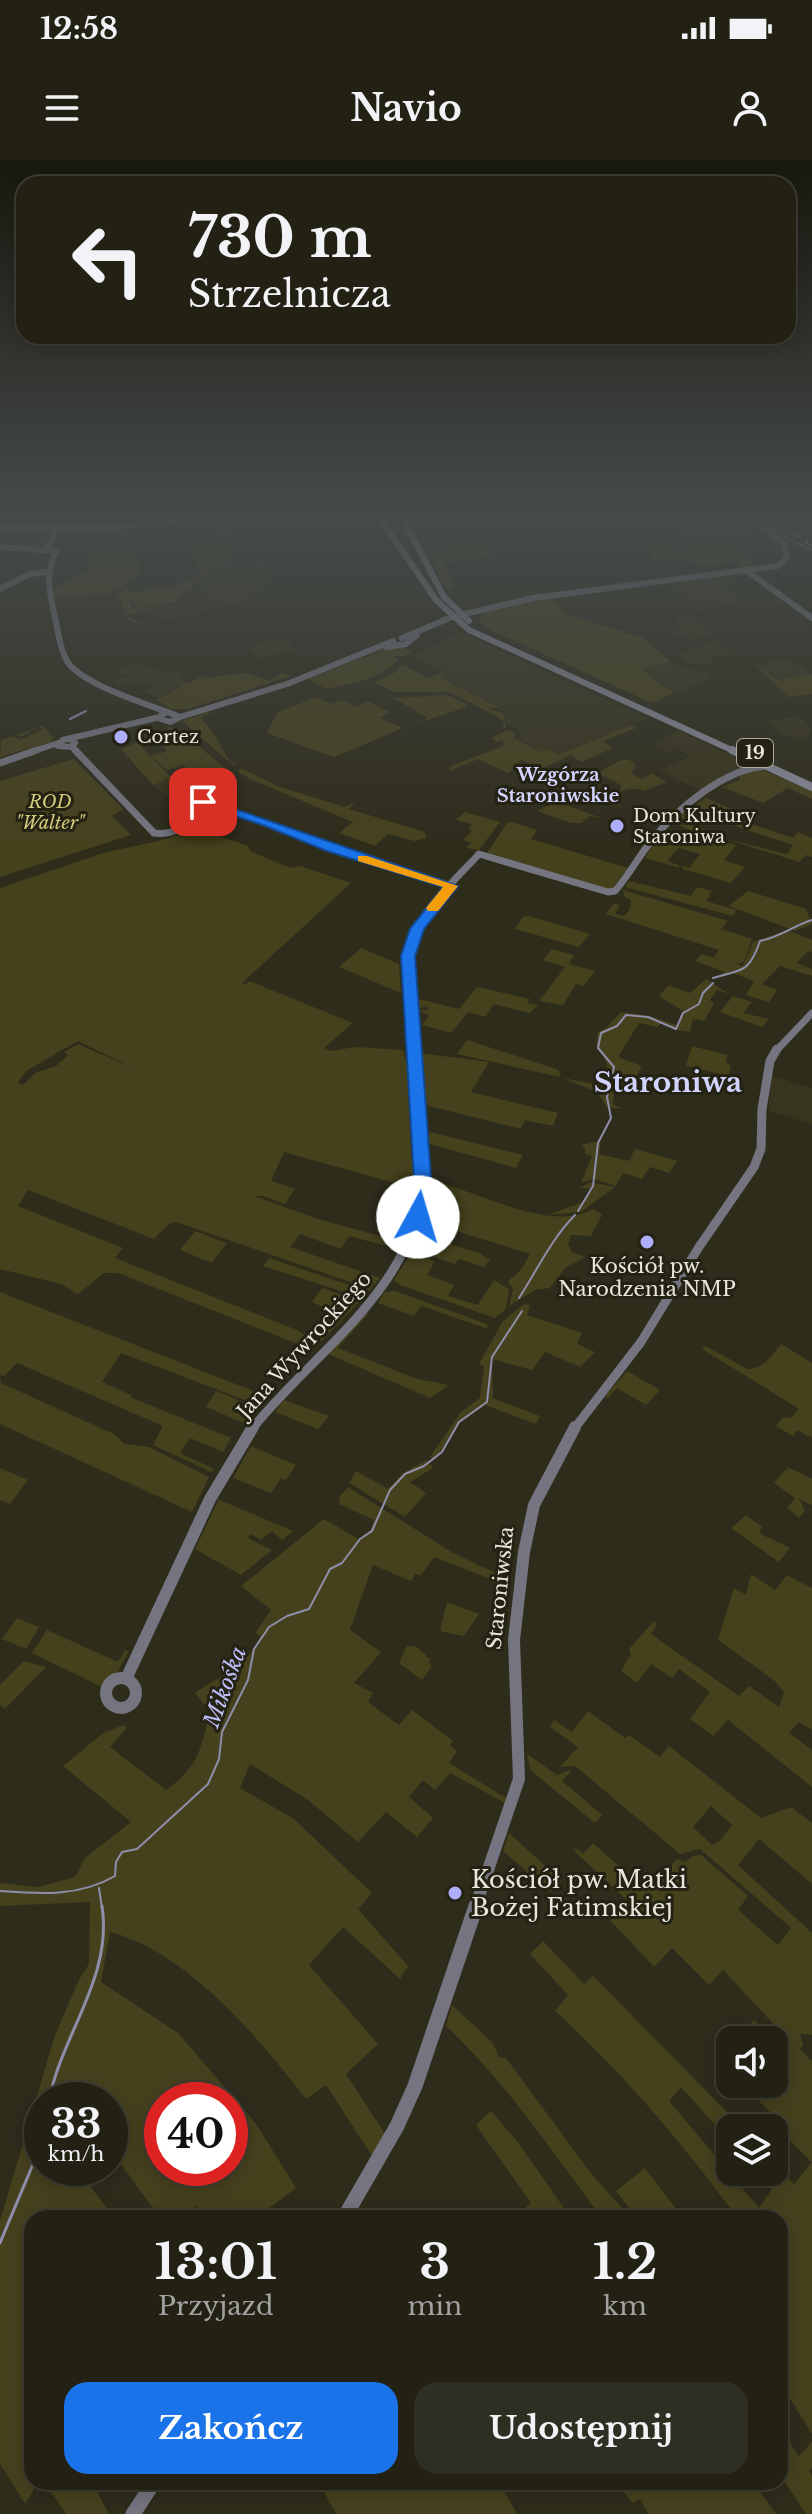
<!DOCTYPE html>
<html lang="pl">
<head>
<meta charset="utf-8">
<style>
	:root { --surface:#222114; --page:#2e2e22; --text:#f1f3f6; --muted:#a2a3a0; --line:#3f3e34; --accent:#1a73e8 }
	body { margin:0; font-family:"Libre Baskerville",serif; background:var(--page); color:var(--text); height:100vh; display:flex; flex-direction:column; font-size:30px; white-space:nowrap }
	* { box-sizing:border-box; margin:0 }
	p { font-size:26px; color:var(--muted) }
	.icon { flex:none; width:44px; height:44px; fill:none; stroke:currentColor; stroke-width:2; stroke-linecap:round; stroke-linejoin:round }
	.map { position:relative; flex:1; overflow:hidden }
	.drawer { position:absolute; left:24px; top:2050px; width:764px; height:280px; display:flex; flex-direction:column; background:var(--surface); border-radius:24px; box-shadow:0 4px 20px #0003,0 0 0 2px var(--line) }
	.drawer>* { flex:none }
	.guide { position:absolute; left:16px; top:16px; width:780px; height:168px; border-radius:24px; box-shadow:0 4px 20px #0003,0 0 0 2px var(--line); background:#222114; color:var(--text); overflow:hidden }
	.tools { position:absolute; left:716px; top:1866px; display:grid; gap:16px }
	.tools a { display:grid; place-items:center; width:72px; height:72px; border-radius:16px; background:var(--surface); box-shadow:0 4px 20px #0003,0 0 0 2px var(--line); font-size:40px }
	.speed { position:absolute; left:24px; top:1922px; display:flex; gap:16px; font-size:40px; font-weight:700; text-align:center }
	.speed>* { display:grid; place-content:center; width:104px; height:104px; border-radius:50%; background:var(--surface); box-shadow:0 4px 20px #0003,0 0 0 2px var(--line); line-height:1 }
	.speed small { font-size:20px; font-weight:400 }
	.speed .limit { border:12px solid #d22; background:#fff; color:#111 }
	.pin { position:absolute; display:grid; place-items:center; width:68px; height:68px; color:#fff; margin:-34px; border-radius:16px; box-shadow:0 4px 12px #0006 }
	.me { position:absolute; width:88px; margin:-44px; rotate:6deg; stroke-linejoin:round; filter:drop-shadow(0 0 6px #0008) }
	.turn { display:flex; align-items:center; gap:28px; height:168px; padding:0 40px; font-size:36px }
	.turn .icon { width:104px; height:104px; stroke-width:2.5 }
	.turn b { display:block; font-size:56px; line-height:68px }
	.eta { display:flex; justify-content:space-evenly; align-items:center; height:136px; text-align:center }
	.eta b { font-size:48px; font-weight:700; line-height:56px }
	.button { display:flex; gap:16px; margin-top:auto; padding:16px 40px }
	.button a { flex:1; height:92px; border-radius:24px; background:var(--accent); color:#fff; font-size:32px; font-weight:700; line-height:92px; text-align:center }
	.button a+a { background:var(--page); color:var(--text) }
	.status { display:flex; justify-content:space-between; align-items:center; height:56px; padding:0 40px; background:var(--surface); direction:ltr }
	.status svg { height:22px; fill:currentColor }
	header { display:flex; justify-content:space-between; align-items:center; height:104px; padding:0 40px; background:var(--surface); font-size:36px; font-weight:700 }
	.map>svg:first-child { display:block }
	.built { fill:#38351e }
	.green { fill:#46411d; fill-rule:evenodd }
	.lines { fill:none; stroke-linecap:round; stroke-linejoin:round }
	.stream-far1 { stroke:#8e8eab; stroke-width:2 }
	.stream { stroke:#8e8eab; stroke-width:3 }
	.secondary-far4 { stroke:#757581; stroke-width:6 }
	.secondary-far3 { stroke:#757581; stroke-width:7 }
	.secondary-far2 { stroke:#757581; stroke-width:9 }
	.secondary-far1 { stroke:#757581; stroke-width:12 }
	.secondary { stroke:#757581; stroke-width:15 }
	.primary-far1 { stroke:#898a99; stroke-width:6 }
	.primary { stroke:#898a99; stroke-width:8 }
	.rail { stroke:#c4c2b7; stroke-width:2; stroke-dasharray:8 8; stroke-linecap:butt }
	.route { fill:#1a73e8; stroke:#114b97; stroke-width:2 }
	.slow { fill:#f59e0b }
	.poi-dot { fill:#aeaefa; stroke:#242212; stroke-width:3 }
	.labels { text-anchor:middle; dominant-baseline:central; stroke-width:6; stroke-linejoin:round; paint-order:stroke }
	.far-poi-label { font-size:18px; fill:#e7e6dc; stroke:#242212; text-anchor:start }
	.shield { fill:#242212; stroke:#acab9f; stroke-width:2 }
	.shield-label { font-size:18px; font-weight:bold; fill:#e7e6dc }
	.far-neighbourhood-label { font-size:18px; font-weight:bold; fill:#d2d3ff; stroke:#242212 }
	.far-park-label { font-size:18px; font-style:italic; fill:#d4ca7c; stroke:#242212 }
	.poi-label { font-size:20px; fill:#e7e6dc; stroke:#242212 }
	.street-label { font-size:20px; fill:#e7e6dc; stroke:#242212 }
	.water-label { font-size:22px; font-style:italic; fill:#babbf4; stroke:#242212 }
	.near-poi-label { font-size:24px; fill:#e7e6dc; stroke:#242212; text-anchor:start }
	.district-label { font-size:28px; font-weight:bold; fill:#d2d3ff; stroke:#242212 }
</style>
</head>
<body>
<div class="status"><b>12:58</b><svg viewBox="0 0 49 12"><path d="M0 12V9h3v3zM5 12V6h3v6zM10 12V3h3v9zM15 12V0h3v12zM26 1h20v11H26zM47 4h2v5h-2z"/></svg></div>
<header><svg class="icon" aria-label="menu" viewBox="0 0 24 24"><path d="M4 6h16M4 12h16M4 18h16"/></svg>Navio<svg class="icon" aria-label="person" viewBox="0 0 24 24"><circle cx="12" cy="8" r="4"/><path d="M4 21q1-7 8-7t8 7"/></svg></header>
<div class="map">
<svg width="812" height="2354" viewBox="0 0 812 2354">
	<rect width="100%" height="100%" fill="#2e2c1b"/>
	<path class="built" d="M754 355 812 357V391L788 384 784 377 766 368Z
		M749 363 778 383 699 389 688 387 675 365Z
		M263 397 277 398 267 408 272 412 262 422 272 424 240 446 211 441 192 434 226 399 248 402Z
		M726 416 739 425 727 428 745 441 698 451 666 422Z
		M201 441 206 451 193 456 167 459 155 455 152 447Z
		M690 454 693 457 712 474 694 480 686 476 675 478 666 469 679 466 677 456Z
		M460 472 647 558 558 595 541 592 514 577 523 574 507 564 503 556 505 551 446 521 442 512 413 497Z
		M288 478 294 489 272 496 257 498 249 484Z
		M718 480 733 494 709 498 715 504H690L680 494Z
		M793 500 811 514 772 521 753 504Z
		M676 501 683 509 704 511 712 519 698 523 678 534 660 524 644 508Z
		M132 503 155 510 181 512 184 524 159 538 142 532 153 525 128 522 121 526 113 523 122 518 134 517 115 512Z
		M799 556 812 568 808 581 780 574 766 561Z
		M679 571 743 601 744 606 701 630 659 611 690 596 678 588 669 593 651 584Z
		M172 618 197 639 189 653 153 625Z
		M772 916 812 928V964L768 951Z"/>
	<path class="green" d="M220 362 226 373 223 362H227L237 380H232L236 388 204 418 189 388 214 380 212 375 220 374 215 363Z
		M0 370 53 371 47 386 0 385Z
		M669 374 682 395H687L685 387H734L743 398H750L757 409 745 410 738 403H732L728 399 723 400 726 404 700 406 697 401 685 402 681 398 656 400 637 376Z
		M490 381 492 396 443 403 454 427 448 429 441 421 429 389Z
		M102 388 126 393 140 403 141 412 112 433 55 437 54 429 92 407 86 404 89 396Z
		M198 415 197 418 201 419 176 442 138 448 133 440 129 441 134 449 152 447 153 450 125 455 148 466 130 461 123 454 129 449H124L120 439 115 437 128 428 129 432 174 427Z
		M551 437 567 455 641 477 671 502 644 509 659 524 675 532 652 543 490 470 478 462 484 453 472 455Z
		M389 487H403L412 491 404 496H394L399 499C379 520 354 523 326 529L308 519Z
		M402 504 428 518 442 512 446 521 506 551 495 547 489 549 503 553 506 568 503 569 504 563 499 557 449 532H396L373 523 394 513Z
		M758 508 763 509 777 520 812 514V534L788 537Z
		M246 513 270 521 282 513 291 516 188 549H171L156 540 183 525V521L189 523 204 515 205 518Z
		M446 535 465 543 466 547 419 563 427 558 394 538Z
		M316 537 330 544 342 540 357 547 368 541 390 552 380 558 403 568 334 597 267 573 277 553Z
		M207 552 211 553 200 558C219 576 218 585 231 602L236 603 234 606 182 561Z
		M631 565 636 568 603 581 613 588 581 602 571 595 541 609 521 600 508 613 478 599 450 611 451 606 503 586V580L497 582 491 578 506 570 516 573 514 578 541 592 548 589 558 595Z
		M42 566 54 577 51 582 0 597 1 580 13 576 20 580 43 569 38 568 20 577 17 575Z
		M166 566 179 569 230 613 210 628 183 605 167 610 151 596 167 591 155 577 173 572Z
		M137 582 172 618 153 625 121 589Z
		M74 599 123 649 112 656 131 675 0 717V621Z
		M628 599 636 605 631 613 642 619 651 614 646 610 667 622 643 631C629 625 621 631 608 641L623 647 602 642 621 629V625L597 613 619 601Z
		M240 608 280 627 345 647 356 641 349 649 425 672 426 678 415 681 388 674 375 686 339 673 353 662 252 620 238 612Z
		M758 608 812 631V639L788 628 763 643 722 627 740 620 739 616Z
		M562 628 565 629 563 631 577 637 568 645 557 647 568 646 604 659 590 656 582 662 584 663H571L537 651 570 636 555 631Z
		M706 638 734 650 728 656 793 678 798 672 812 678V697L806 695 799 702 726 679 787 694 793 685 711 658 700 666 677 657Z
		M465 652 500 662 479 690 466 688 472 683 463 680 472 671 468 669 472 664 456 660Z
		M675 659 720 676 721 681 736 685 724 700 745 707 731 723 683 709V706L689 708 700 694 679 688 667 701 681 706 677 707 645 698 656 680 674 686 689 670 671 662Z
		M512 662 537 670 531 679 628 708 611 730 487 693 507 663Z
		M196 668 248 686 250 691 290 708 300 706 351 723 242 823 245 825 249 821 353 863 324 888 330 891 356 887 403 890 407 906 411 996 415 1002 414 1041 410 1040 412 1028 284 992 271 1021 295 1029 285 1044 263 1036H254L318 1059 402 1082 398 1089 349 1076 341 1089 300 1074 290 1087 380 1118 369 1131 362 1126 176 1062 170 1063 154 1079 28 1030 18 1046 123 1088 115 1098 297 1170 314 1182 341 1155 312 1142 322 1128 360 1141 313 1190 118 1113H104L78 1134 61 1124 0 1109V728L103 693 167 679ZM78 881 135 909 78 884 64 892 68 895 56 906 35 913 23 925 18 923 26 911Z
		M629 721 691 736 697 727 712 731 706 741 736 750 733 756 625 727Z
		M623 730 728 761 721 769 752 779 744 802 737 804 714 797 719 790 606 754 614 743 620 745 615 754 624 756 630 749 631 740 624 736Z
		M748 731 806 749 812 764 795 771 729 746Z
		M529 756 590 774 579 787 515 769 523 757Z
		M787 770 812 780V792L808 791 797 803 812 809V816L780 806 762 824 777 830 769 842 746 835 754 821 733 813 712 818 725 812 695 801 702 794 743 806 753 782Z
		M361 788 399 804 401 833 339 807Z
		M552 789 574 795 569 804 595 811 584 826 576 824 563 845 539 841 565 807 543 800Z
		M706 819 729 834 717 830 710 840 714 844 704 861 693 859 690 872 675 870 662 863 657 867 639 863 618 897 642 906 629 930 615 926 613 944 623 949 607 947 597 932 563 918 604 926C611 905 607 901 596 885L598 872 606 868 621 852 649 856 677 865 683 851 659 836 669 825 690 833Z
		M477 827 530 839 527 843 538 845 530 853 494 844 485 857 468 852 451 873 422 865 429 855 419 851 428 850 427 846 416 849 419 839 459 849Z
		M733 836 752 842 743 853 769 859 762 867 720 852Z
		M467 880 559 910 560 917 457 894Z
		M692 886 727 895 726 902 731 906 728 916 686 906Z
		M419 893 489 902 471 932 558 953 553 966 525 960 521 969 429 946 423 942Z
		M430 972 523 995 516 1008 426 983Z
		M593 982 601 983 599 994 629 1001 635 989 677 1001 669 1013 650 1007 642 1019 623 1013 616 1026 593 1019 581 1023 592 996 585 994V988L581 985Z
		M429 1021C477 1029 549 1074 593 1049L602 1055 591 1076 571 1075 568 1084 572 1092 585 1097 565 1108 550 1128 535 1130 509 1146 513 1129 508 1121 521 1110 530 1094 424 1061Z
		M591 1022 615 1027 581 1052 548 1055 583 1042 593 1029 579 1028Z
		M409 1044 413 1045 404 1078 376 1072 385 1054 406 1058Z
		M195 1071 227 1083 212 1103 180 1090Z
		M419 1075 479 1093 490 1100 484 1107 459 1099 455 1104 412 1090Z
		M411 1093 435 1101 427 1115 454 1125 448 1136 478 1145 494 1120 509 1129 506 1149 495 1158 400 1125 394 1120Z
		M269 1098 358 1128 366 1135 363 1138 263 1106Z
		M395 1131 487 1164 488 1169 421 1146 414 1156 378 1143 384 1132Z
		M0 1132 266 1236 258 1245 121 1193 102 1222 131 1235 132 1238 231 1278 223 1292 190 1278 180 1293 214 1309 211 1312 153 1285 163 1266 17 1203 4 1216 0 1215 1 1223 114 1274 125 1284 149 1287 209 1317 192 1352 0 1264Z
		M524 1144 530 1145 527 1155 582 1173 577 1184 595 1192 580 1207 545 1192 532 1210 492 1199 493 1238 540 1256 536 1264 485 1245 460 1263 435 1300 430 1297 461 1252 480 1238 484 1206 479 1204 503 1161Z
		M366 1153H369L338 1188 417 1219 449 1225 430 1238 328 1194Z
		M781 1184 812 1203V1278L797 1270 793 1276 776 1266 783 1257 791 1258 799 1249 702 1189 705 1186 748 1209C764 1209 772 1195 781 1184Z
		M627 1211 660 1230 646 1245 617 1228 607 1239 606 1235Z
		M216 1231 256 1247 244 1263 206 1247Z
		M284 1240 329 1256 318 1269 275 1252Z
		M251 1286 296 1305 286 1320 281 1318 271 1333 233 1318Z
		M427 1300 433 1308 410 1322 426 1333 405 1357 349 1323 356 1311 388 1329 403 1313Z
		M788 1307 812 1319V1345L799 1339 805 1351 799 1358 787 1348 795 1338 774 1323Z
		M0 1308 28 1320 10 1344 0 1340Z
		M348 1327 453 1393 504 1417 503 1428 485 1417 434 1397 421 1415 415 1414 411 1421 373 1405 350 1470 381 1492 354 1523 373 1533 368 1542 399 1565 412 1550 453 1581 450 1586 457 1591 449 1603 506 1638 505 1643 450 1613 435 1630 423 1620 409 1637 433 1658 417 1677 386 1652 358 1682 308 1640 250 1604 240 1628 294 1659 372 1733 358 1749 408 1806 400 1819 343 1767 309 1805 378 1884 346 1914 385 1974 372 1996 326 1925 306 1939C258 1877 187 1792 110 1772L101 1822 178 1873 257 1965 296 2028 256 2058H240L235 2049 224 2058H205L197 2046 186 2058H160L110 1989V1940H42V2008H77L114 2058H32V2322H38L25 2344 0 2304V2061L55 1875 79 1820 89 1804 90 1742 0 1746V1723L38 1727 75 1717 85 1698 131 1662 63 1606 102 1574 123 1565 127 1568 110 1587 166 1630C199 1606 200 1591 210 1552L195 1533C222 1514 245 1510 260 1476L255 1473 271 1450 241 1426 324 1359 359 1379 371 1369 374 1360 339 1344 340 1336ZM162 1940H230V2008H162Z
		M219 1339 222 1341 293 1371 282 1380 272 1371 261 1380 250 1374 248 1378 272 1390 241 1415 195 1389Z
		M746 1355 762 1367 759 1373 790 1388 779 1402 731 1368Z
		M751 1414 775 1430 787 1415 812 1428V1570L799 1562 789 1573 812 1590V1627L728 1560 713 1576 690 1559 710 1532 679 1509 672 1518 651 1504 637 1523 621 1511 631 1494 629 1489 654 1461 657 1464 651 1474 739 1536 749 1526 779 1547 784 1533 775 1521 718 1480 734 1428 746 1435Z
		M447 1442 479 1454 464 1476 440 1471Z
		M17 1458 39 1467 26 1489 2 1479Z
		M47 1470 118 1502 125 1490 129 1491 118 1511 100 1526 32 1493Z
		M407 1486 417 1487 431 1500 428 1502 432 1506 422 1520 399 1503Z
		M24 1501 46 1507 5 1549 0 1545V1525Z
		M588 1551 625 1578 629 1575 660 1597 669 1586 761 1658 791 1647 812 1663V1724L759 1679 738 1705 812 1773V1875L800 1874 803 1885 800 1889 812 1901V2274L780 2222V2132L785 2127 780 2120V2058H728L733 2052C680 1980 621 1911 555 1851L568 1835 530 1794 543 1781 584 1824 593 1816 743 1968H730V1982L681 1927 669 1941 759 2048 772 2029 757 2012H774V2002L794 2024 812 2002 781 1972 784 1966 759 1941 775 1923 774 1880H735L754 1860 775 1880 781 1872 723 1810 709 1825 672 1788 654 1807 610 1760 626 1739 574 1691 576 1688 583 1694 593 1683 647 1731 677 1699 685 1702 693 1696 701 1695 748 1736 738 1750 778 1785 791 1768 700 1689 680 1694 575 1606 560 1607 578 1587 550 1567 554 1560 572 1572ZM711 1646 732 1665 719 1682 712 1685 693 1667Z
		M527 1594 557 1615 573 1609 562 1621 602 1655 595 1663 530 1610Z
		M509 1673 562 1721 551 1732 503 1691Z
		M452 1845 492 1882 499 1897 506 1898 593 2016 631 2058H602C553 1993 506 1922 446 1866Z
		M491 1951 517 1981 571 2058H514L531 2043 476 1965Z
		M645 2008 683 2058H637L616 2031Z
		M780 2268 799 2296 812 2282V2308L809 2311 812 2316V2354H806L780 2315Z
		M44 2322H92L109 2354H66Z
		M318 2322H499L517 2354H336Z
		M617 2322H753L776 2354H648L640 2339 632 2343Z"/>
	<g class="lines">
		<path class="stream-far1" d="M784 377 812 390
			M70 559 86 551
			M713 818C743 809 749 813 760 781 780 777 793 766 812 760
			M578 1051 593 1026 598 983 611 958 607 937 614 907 598 888 601 873 617 866 626 855 648 857 676 869 683 853 699 844 703 833 713 823
			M519 1138C537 1110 552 1078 575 1055
			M99 1728 102 1748
			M0 1731C40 1734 79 1737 115 1716L116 1702 122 1692 137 1689 208 1624 219 1599 222 1572 248 1520 254 1489 269 1467 287 1456 309 1449 330 1409 342 1403 360 1379 372 1371 390 1330 405 1314 424 1306 442 1292 459 1262 487 1242 492 1197 522 1151"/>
		<path class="stream" d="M49 1940C62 1874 113 1817 102 1746
			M0 2083 36 1997 42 1971"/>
		<path class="secondary-far4" d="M61 364 69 355
			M0 387 56 391
			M48 387 56 371
			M56 391C45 415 49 431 55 457 58 471 60 491 69 504 88 527 151 545 180 557L170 562 161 559V555L167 552
			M747 411 812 458
			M0 429 29 414 47 412
			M402 478 452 457 533 438 778 406 787 397 784 383 749 355
			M386 487 406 484 417 475
			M180 557 287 524 393 481
			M71 580 75 583 72 587 58 586 63 580 160 557
			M72 587 77 592
			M31 592 58 583"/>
		<path class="secondary-far3" d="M75 590 154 673C178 676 187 663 198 644L209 642 331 688 452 726
			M0 603 37 590
			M413 891C411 862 406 831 407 803 409 759 452 724 479 694L608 732 615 731C629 715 639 696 652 680 678 648 724 609 766 606
			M776 891 812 853"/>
		<path class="secondary-far2" d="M252 1269C313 1192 420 1126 422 1017 423 975 416 931 413 889
			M574 1269 641 1182 699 1087 754 1007 761 989 762 949 770 901 777 889"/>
		<path class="secondary-far1" d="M106 1533a15 15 0 1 1 30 0a15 15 0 1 1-30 0Z
			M126 1519 210 1339 253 1267
			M475 1748 519 1619 514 1480 524 1392 534 1345 575 1267"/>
		<path class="secondary" d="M344 2058 397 1966 415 1926 476 1746
			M133 2354 154 2322"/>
		<path class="primary-far1" d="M378 355 436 440 469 470 736 592
			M401 355 444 437 469 461
			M0 367 104 368 235 355"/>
		<path class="primary" d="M732 590 812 627"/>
		<path class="rail" d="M766 355 812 386
			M788 355 812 367"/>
	</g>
	<linearGradient id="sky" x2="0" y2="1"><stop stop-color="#19180f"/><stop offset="0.52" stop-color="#464b4a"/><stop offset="1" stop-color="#464b4a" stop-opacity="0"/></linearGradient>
	<rect width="812" height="685" fill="url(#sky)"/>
	<path class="route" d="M203 638 458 726 424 769 415 796 431 1018 424 1061 418 1063 410 1057 414 1018 401 796 410 769 443 727 327 691 263 665 198 644V639Z"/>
	<path class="slow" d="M358 696H367L458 726 438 751H428L426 748 443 727 358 701Z"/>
	<g class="poi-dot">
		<circle cx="121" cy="577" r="8"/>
		<circle cx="617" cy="666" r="8"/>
		<circle cx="647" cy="1082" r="8"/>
		<circle cx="455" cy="1733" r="8"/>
	</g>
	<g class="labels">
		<g class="far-poi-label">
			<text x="137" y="577">Cortez</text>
			<text x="633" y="656">Dom Kultury<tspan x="633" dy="21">Staroniwa</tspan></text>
		</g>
		<rect class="shield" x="737" y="579" width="36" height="28" rx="6"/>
		<g class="shield-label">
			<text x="755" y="593">19</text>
		</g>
		<g class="far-neighbourhood-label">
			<text x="558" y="615">Wzgórza<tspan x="558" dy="21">Staroniwskie</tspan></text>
		</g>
		<g class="far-park-label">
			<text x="50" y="642">ROD<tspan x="50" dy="21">"Walter"</tspan></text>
		</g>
		<g class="poi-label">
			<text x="647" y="1106">Kościół pw.<tspan x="647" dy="23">Narodzenia NMP</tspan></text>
		</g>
		<g class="street-label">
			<text transform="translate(304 1185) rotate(-48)">Jana Wywrockiego</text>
			<text transform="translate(500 1428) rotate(-84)">Staroniwska</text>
		</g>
		<g class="water-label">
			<text transform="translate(225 1527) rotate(-70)">Mikośka</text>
		</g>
		<g class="near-poi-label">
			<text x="471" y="1719">Kościół pw. Matki<tspan x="471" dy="28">Bożej Fatimskiej</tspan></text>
		</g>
		<g class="district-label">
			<text x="668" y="922">Staroniwa</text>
		</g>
	</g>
</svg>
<div class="tools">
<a><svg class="icon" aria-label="sound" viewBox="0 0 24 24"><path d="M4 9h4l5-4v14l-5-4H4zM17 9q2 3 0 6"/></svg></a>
<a><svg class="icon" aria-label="layers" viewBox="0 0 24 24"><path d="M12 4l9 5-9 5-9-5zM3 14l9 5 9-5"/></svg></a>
</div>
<div class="speed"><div>33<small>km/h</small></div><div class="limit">40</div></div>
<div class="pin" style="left:203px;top:642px;background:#d93025"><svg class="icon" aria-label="arrive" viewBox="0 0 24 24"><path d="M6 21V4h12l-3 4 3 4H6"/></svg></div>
<svg class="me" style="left:418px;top:1057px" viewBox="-20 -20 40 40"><circle r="19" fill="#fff"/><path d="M0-13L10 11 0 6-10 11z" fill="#1a73e8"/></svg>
<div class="guide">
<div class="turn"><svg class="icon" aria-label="left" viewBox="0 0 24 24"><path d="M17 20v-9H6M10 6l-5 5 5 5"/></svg><div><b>730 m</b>Strzelnicza</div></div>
</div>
<section class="drawer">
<div class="eta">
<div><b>13:01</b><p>Przyjazd</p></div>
<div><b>3</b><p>min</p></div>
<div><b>1.2</b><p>km</p></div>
</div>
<div class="button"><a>Zakończ</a><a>Udostępnij</a></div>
</section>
</div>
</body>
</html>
